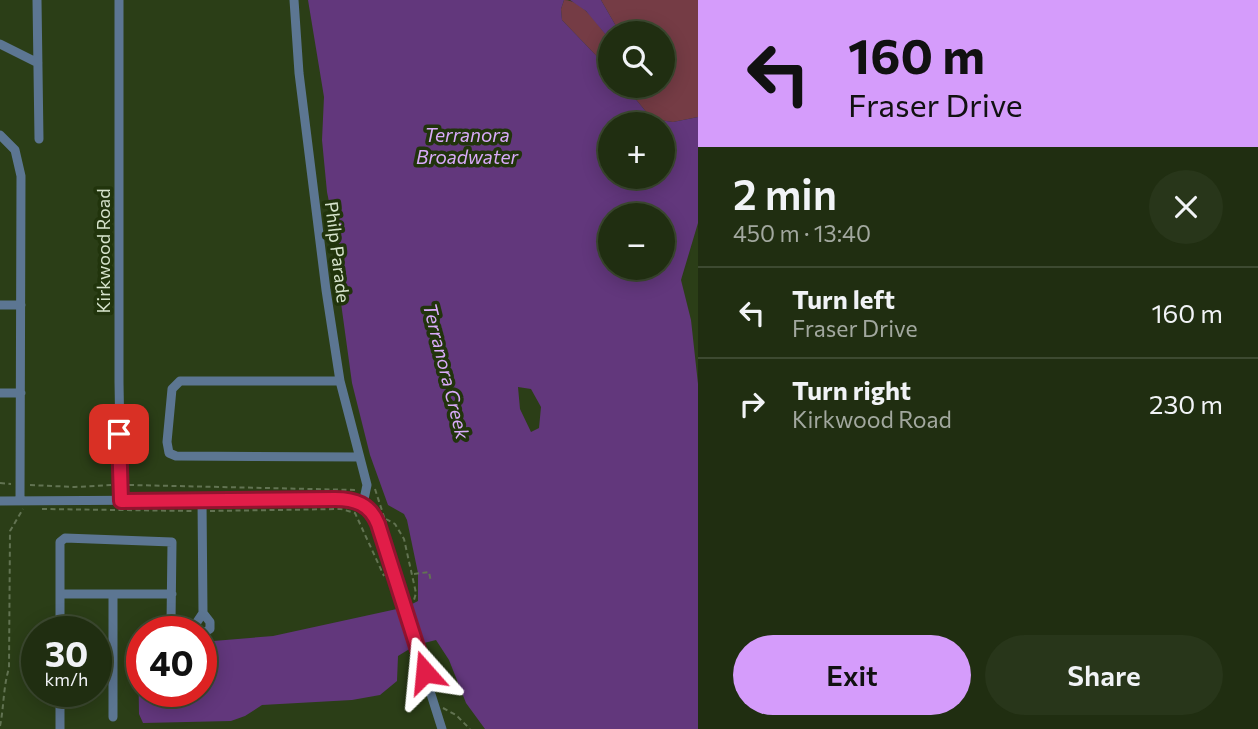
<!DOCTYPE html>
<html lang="en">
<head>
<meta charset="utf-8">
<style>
	:root { --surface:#202e11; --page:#28361a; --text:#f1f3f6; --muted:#a2a89f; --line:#3d4a31; --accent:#d59cfb }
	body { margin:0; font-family:Commissioner,sans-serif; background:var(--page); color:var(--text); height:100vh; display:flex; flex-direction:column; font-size:26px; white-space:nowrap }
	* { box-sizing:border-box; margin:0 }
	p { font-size:23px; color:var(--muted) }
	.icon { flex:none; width:38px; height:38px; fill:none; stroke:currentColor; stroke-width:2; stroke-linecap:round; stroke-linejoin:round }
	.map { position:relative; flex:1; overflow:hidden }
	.panel { display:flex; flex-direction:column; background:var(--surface); width:560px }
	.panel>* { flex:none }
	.top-card { background:#d59cfb; color:#111; overflow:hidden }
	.controls { position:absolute; left:598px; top:21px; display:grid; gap:14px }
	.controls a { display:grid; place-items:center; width:77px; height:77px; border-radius:50%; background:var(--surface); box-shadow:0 4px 18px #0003,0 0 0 2px var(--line); font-size:35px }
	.speed { position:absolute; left:21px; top:616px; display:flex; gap:14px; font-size:35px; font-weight:700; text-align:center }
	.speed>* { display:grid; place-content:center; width:91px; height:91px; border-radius:50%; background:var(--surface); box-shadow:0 4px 18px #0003,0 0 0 2px var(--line); line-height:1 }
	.speed small { font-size:18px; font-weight:400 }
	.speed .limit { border:10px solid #d22; background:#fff; color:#111 }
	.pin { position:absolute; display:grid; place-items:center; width:60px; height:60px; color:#fff; margin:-30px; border-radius:14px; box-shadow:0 4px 10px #0006 }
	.me { position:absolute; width:77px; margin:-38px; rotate:342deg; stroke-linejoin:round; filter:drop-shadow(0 0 5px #0008) }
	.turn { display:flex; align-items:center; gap:24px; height:147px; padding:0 35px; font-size:32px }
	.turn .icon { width:91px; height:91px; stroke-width:2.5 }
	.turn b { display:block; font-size:49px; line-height:60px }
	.round { display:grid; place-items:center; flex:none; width:74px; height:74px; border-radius:37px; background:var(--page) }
	.head { display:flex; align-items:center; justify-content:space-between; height:119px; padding:0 35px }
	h1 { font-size:42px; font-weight:600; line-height:52px }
	.button { display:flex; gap:14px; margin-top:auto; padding:14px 35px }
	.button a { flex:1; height:80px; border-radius:42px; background:var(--accent); color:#111; font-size:28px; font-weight:600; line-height:80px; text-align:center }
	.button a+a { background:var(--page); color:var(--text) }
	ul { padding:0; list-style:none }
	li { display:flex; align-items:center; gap:21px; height:91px; padding:0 35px; border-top:2px solid var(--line) }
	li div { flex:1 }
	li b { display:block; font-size:26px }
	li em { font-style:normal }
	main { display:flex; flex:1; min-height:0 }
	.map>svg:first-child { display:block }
	.green { fill:#753c45 }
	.water { fill:#62377c; fill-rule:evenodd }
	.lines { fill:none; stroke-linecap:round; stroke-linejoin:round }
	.path { stroke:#627352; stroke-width:2; stroke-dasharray:5 3.5; stroke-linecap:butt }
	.minor { stroke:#5c7692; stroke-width:9 }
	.route-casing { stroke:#92132f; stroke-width:18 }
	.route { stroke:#e11d48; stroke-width:12 }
	.labels { text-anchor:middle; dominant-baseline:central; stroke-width:7; stroke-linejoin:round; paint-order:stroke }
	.street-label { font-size:18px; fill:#d6e3cc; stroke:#21340c }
	.water-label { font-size:19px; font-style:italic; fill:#d9abfa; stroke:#21340c }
</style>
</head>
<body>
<main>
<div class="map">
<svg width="698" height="729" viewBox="0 0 698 729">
	<rect width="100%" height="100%" fill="#2b3e17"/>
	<path class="green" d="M564 0C583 0 599 27 611 41V71L562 20 561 9Z
		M601 0H698V117L673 122 652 119 625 86H663V33H620Z"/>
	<path class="water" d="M308 0H564L561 9 562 20 611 71V86H625L652 119 673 122 698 117V223L681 280 691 320 698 384V729H485L466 703 449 660 436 640 416 645 398 656 397 681 380 695 352 700 262 705 245 716 231 721 143 723 139 714 138 650 142 644V691H201V642L273 636 406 607 418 601V573L407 520 404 514 388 505 370 455 352 383 341 303 337 241 327 192 322 140 324 97ZM611 124H663V177H611ZM611 215H663V268H611ZM518 387 531 389 541 407 539 428 531 432 520 409Z
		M570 0H601L620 33H611V41L586 11Z"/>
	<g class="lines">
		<path class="path" d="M0 483 11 484
			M30 485 75 487 111 485
			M129 485 358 490
			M375 489 386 523
			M42 509 194 511
			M210 511 341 509 355 513 384 576
			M386 519 395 524 404 539 416 593 414 600 410 603
			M414 574 429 572 431 582
			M443 708 456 715 470 729
			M0 726C4 707 3 688 9 668L10 531 23 509"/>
		<path class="minor" d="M37 0 39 139
			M119 0V382L121 501
			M294 0 299 73 326 290 340 381 367 485 363 504
			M0 44 38 63
			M0 135 15 150 21 176 20 501
			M0 305H21
			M340 381H180L172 389 167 442 169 453 176 456 359 457
			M0 393H21
			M202 500 203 613 210 622V629L205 632 199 631 195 625 203 613
			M0 501 335 499C353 499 367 503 376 520L442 729
			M60 594H172
			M113 594V717
			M60 632V542L65 538 172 542 171 623 195 625
			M60 691V729"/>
	</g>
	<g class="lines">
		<defs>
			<path id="route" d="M119 434 121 501 335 499C355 499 370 504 378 524L425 672"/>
		</defs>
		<use href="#route" class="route-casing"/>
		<use href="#route" class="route"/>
	</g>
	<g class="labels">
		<g class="street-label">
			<text transform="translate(103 251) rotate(-90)">Kirkwood Road</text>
			<text transform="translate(338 252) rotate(83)">Philp Parade</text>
		</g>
		<g class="water-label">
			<text x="467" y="134">Terranora<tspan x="467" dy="22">Broadwater</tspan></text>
			<text transform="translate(447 371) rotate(76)">Terranora Creek</text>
		</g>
	</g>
</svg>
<div class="controls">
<a><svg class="icon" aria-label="search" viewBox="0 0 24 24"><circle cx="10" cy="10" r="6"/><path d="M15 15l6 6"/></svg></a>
<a>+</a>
<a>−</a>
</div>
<div class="speed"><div>30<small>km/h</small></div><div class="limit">40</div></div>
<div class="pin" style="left:119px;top:434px;background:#d93025"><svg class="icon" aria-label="arrive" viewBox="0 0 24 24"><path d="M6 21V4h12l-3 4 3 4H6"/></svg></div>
<svg class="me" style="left:425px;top:672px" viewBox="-20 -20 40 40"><path d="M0-17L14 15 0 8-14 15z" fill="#e11d48" stroke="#fff" stroke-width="4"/></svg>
</div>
<section class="panel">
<div class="top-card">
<div class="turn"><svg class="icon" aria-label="left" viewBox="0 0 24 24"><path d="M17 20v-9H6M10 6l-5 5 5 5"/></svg><div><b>160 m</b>Fraser Drive</div></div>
</div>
<div class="head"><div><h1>2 min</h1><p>450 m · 13:40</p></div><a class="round"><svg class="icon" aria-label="close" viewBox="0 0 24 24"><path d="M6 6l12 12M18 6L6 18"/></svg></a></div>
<ul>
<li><svg class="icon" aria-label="left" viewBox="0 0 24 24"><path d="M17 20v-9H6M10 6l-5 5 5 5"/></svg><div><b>Turn left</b><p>Fraser Drive</p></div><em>160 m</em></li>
<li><svg class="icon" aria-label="right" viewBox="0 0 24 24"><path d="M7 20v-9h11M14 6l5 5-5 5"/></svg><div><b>Turn right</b><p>Kirkwood Road</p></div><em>230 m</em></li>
</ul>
<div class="button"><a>Exit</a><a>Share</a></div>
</section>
</main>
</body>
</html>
